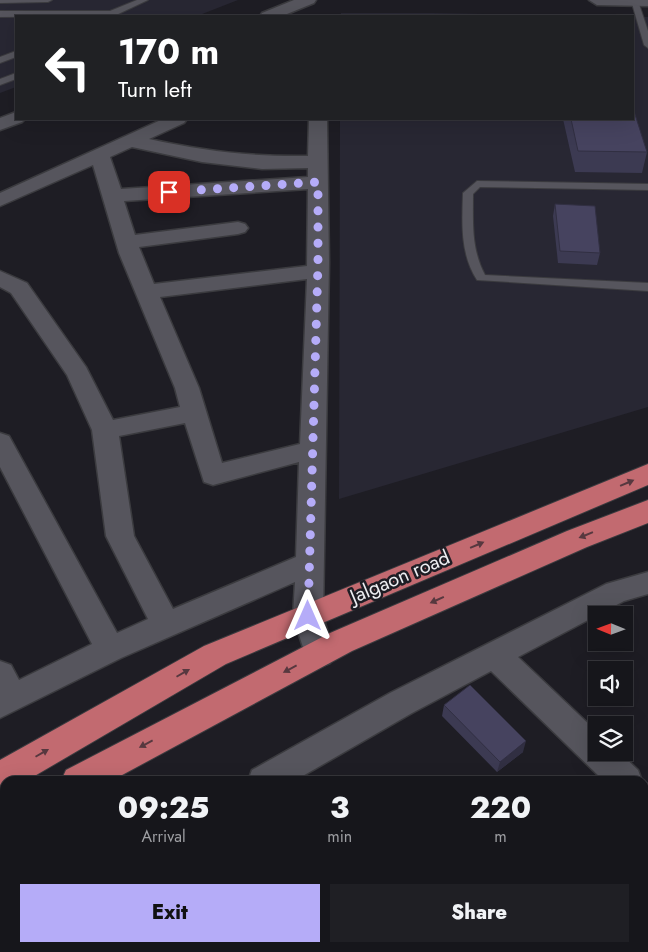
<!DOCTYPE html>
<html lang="en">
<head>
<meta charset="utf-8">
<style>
	:root { --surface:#16161b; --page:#1f1f24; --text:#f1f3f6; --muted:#9e9fa3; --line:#35353a; --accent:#b5acf8 }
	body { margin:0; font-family:Jost,sans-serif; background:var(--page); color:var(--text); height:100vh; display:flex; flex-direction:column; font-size:19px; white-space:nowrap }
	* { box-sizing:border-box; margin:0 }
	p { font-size:16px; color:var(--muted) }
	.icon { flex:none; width:28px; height:28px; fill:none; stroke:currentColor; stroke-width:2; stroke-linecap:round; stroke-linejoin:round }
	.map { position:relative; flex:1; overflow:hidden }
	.panel { position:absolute; left:0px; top:776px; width:649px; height:176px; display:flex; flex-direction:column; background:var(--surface); border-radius:15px 15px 0 0; box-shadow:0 5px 20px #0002,0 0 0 1px var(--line) }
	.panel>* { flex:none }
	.banner { position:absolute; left:15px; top:15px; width:619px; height:105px; border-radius:0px; box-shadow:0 5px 20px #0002,0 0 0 1px var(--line); background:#202124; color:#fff; overflow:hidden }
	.needle { width:32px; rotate:271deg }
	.controls { position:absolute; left:588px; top:606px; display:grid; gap:10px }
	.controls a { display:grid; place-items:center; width:45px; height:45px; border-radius:0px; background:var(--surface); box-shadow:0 5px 20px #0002,0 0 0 1px var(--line); font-size:25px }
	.pin { position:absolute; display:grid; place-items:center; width:42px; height:42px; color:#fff; margin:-21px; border-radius:10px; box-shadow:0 2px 8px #0006 }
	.me { position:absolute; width:55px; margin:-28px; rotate:0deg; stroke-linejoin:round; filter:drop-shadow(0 0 4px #0008) }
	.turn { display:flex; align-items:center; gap:18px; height:105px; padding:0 20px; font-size:22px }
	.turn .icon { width:65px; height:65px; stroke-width:2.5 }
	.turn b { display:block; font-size:35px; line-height:42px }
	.eta { display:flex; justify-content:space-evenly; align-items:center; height:85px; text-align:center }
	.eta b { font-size:30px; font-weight:800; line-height:35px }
	.button { display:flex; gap:10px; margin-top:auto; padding:10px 20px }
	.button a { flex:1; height:58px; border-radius:0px; background:var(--accent); color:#111; font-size:20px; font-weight:800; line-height:58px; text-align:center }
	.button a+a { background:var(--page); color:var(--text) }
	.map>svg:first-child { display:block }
	.built { fill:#282733 }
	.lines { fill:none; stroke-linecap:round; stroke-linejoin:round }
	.service-casing { stroke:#3b3b3f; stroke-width:2 }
	.minor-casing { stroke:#3b3b3f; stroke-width:3 }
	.trunk-casing { stroke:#3b3b3f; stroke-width:2 }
	.service { fill:#56555d; fill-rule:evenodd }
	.minor { fill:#56555d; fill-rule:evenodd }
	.trunk { fill:#c26a70; fill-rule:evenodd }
	.wall { fill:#3c3a52 }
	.shaded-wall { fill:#312f42 }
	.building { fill:#46435f; stroke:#312f42 }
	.oneway { fill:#57383f }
	.route { stroke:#b5acf8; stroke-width:9; stroke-dasharray:0 16.2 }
	.labels { text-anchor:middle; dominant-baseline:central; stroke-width:5; stroke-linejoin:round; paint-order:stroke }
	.street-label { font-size:20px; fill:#eeeef2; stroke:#1e1d24 }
</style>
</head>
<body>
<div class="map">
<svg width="648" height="952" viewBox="0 0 648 952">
	<rect width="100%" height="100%" fill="#1e1d24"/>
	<path class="built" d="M0 0H238L197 16H16V87L0 93Z
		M341 13H434L583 16H341Z
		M633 17H648V407L339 499 340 119H632Z"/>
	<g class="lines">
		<defs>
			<path id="service" d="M0 0H52L48 2 0 3Z
				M137 0H148L114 16 0 17V11H110Z
				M631 0 638 1 648 31V48L644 45Z
				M16 51V57L0 63V57Z
				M16 73V79L0 85V79Z
				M477 181 648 184V190L480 187 473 194C473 222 471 249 485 275L648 283V291L477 280C460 254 462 223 463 193Z"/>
			<path id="minor" d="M294 0H316L314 3 282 16H260L262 13Z
				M589 0H648V6L597 5Z
				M16 112V119H25L22 122 0 130V118Z
				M163 119H187L184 123 149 139C204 151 252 157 308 156L309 119H327L329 263 323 616 334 654 330 663 319 667 308 663 293 616 295 582 121 658 0 718V661L11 665 19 680 92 644 0 467V433L9 436 117 633 148 619 106 536 92 430 67 375 11 293 0 287V271L27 283 86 367 113 420 180 407 175 388 119 253 93 165 0 206V193ZM132 147 202 162 262 169 308 168V177L121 189 110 157ZM308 189 307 266 154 284 139 247 238 234 245 232 248 228 245 224 238 222 135 235 124 201ZM307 279 300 444 222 463 199 388 160 297ZM185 423 204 482 213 485 299 462 296 557 173 609 134 536 119 436Z
				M648 572V594L624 601 518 657 596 731V752H619L638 770 642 781H604L491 671 412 713 294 781H248L252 770 390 693 606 584Z
				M644 783 648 784V818L644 816Z
				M5 911 6 948 0 950V913Z
				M69 948H107L108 952H70Z"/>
			<path id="trunk" d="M648 464V485L226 664 26 781H5V792L0 794V760L204 646Z
				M648 500V523L587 547 352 651 111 781H61L66 770 330 633 567 531Z
				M5 808V843L0 845V810Z"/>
		</defs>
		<use href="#service" class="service-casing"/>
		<use href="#minor" class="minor-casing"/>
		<use href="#trunk" class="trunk-casing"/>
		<use href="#service" class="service"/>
		<use href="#minor" class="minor"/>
		<use href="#trunk" class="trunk"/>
	</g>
	<path class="wall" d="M563 119H632L647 152 642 173 575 172Z
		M555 204 600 253 597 265 558 263 553 216Z
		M444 705 523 752 497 772 442 716Z"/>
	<path class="shaded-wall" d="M526 741 523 752 497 772 500 762Z"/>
	<path class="building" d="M632 105 647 152 578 151 571 119H632Z
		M555 204 595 206 600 253 560 251Z
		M470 685 526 741 500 762 444 705Z"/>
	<defs><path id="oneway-solid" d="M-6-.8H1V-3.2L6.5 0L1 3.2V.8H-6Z" transform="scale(1.25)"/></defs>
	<g class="oneway">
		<use href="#oneway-solid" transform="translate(627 483) rotate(-23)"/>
		<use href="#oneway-solid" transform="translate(586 535) rotate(158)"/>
		<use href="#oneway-solid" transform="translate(477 545) rotate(-23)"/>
		<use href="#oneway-solid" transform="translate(437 600) rotate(156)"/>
		<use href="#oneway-solid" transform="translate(290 669) rotate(152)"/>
		<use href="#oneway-solid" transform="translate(183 673) rotate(-30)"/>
		<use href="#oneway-solid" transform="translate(146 744) rotate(152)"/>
		<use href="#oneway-solid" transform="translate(42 753) rotate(-30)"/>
	</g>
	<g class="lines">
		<path class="route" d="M169 192 318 182V263L308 616"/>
	</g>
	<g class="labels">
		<g class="street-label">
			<text transform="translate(400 577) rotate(-23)">Jalgaon road</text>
		</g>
	</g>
</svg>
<div class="controls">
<a><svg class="needle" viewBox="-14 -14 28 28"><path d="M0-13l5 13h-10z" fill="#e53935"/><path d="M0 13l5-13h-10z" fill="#9e9fa3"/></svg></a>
<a><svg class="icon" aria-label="sound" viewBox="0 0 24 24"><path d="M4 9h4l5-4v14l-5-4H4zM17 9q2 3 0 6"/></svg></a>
<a><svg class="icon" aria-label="layers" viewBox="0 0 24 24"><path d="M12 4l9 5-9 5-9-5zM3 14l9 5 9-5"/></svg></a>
</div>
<div class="pin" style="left:169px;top:192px;background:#d93025"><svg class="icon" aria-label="arrive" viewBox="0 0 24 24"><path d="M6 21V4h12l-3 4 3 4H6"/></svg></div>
<svg class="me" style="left:308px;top:616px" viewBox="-20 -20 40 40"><path d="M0-17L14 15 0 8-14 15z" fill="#b5acf8" stroke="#fff" stroke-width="4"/></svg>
<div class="banner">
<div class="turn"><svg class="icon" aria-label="left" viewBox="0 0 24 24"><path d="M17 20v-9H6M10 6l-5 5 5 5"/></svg><div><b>170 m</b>Turn left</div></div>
</div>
<section class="panel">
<div class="eta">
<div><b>09:25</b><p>Arrival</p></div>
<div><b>3</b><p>min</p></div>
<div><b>220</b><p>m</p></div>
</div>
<div class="button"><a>Exit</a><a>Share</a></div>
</section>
</div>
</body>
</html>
